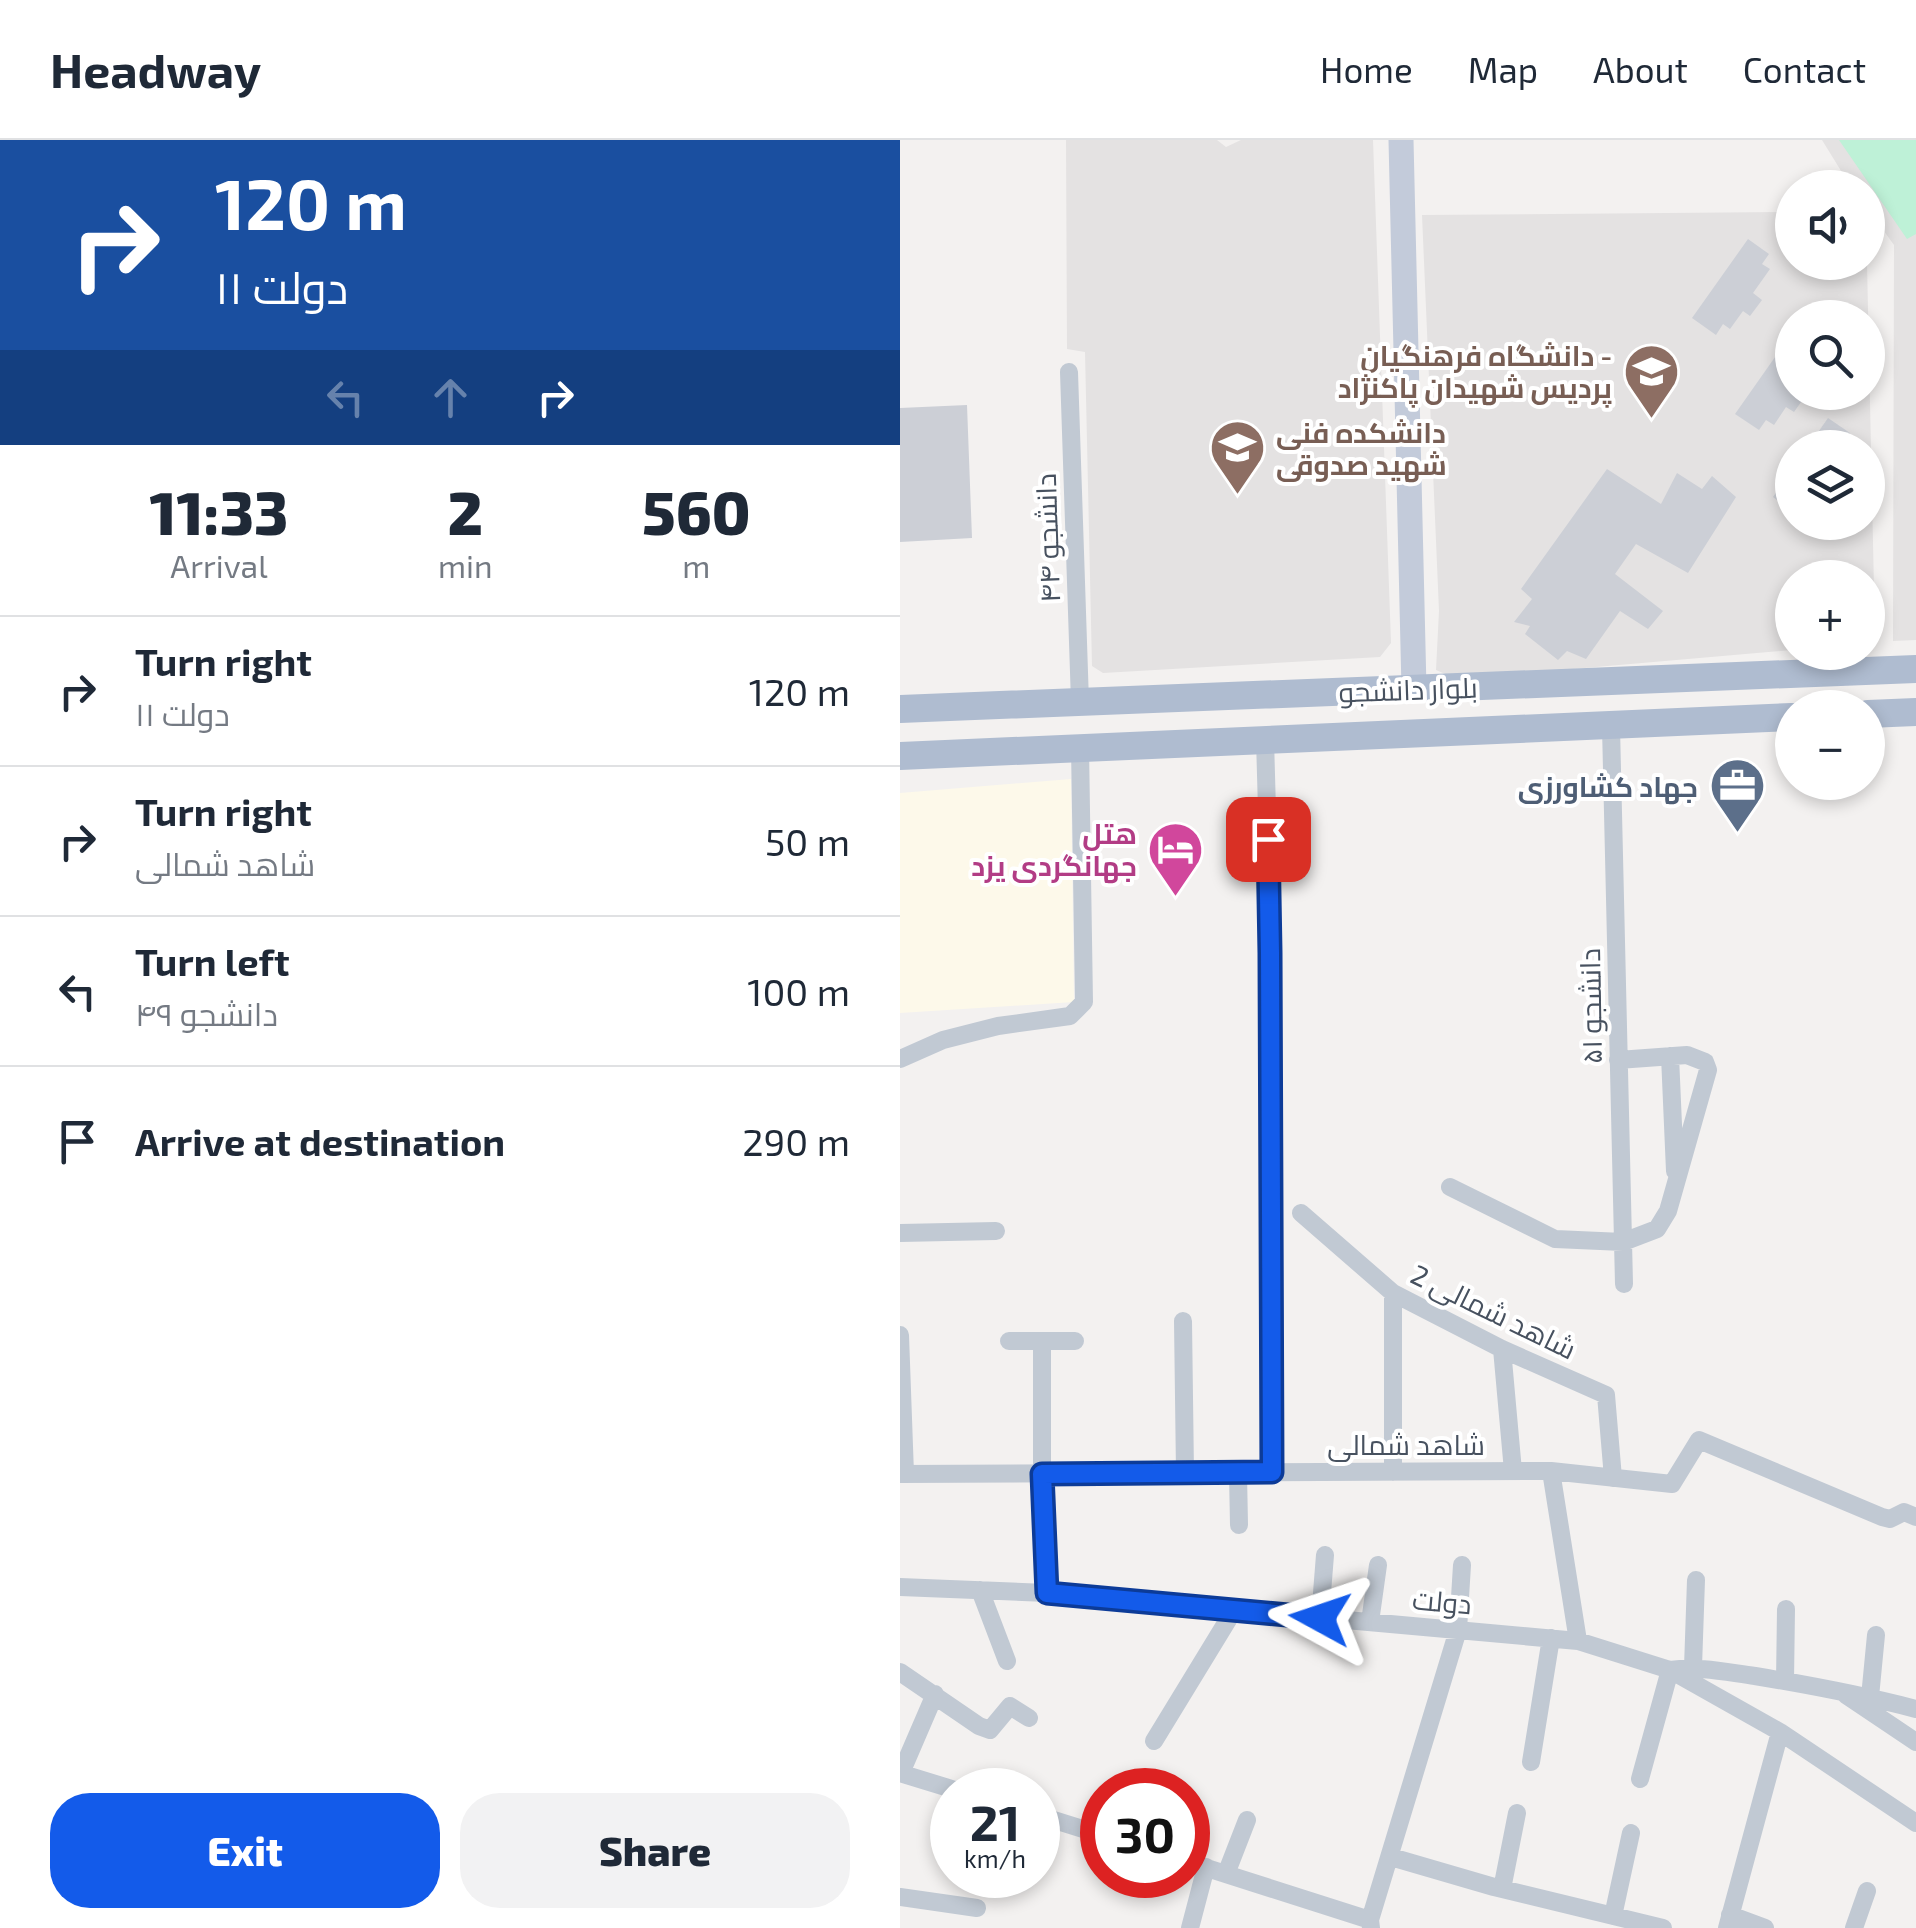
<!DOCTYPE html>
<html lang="en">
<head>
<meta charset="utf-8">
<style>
	:root { --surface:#fff; --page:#f2f2f3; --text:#1f2937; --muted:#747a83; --line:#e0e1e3; --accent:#135bea }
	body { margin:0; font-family:"Exo 2",Cairo,sans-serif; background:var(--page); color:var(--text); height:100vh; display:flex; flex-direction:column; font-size:38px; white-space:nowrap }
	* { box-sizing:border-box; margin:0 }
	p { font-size:32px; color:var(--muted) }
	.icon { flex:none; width:55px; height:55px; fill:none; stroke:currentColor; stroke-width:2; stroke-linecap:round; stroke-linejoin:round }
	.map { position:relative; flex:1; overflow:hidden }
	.details { display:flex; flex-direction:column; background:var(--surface); width:900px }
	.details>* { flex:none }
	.banner { background:#1a4fa0; color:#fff; overflow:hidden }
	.tools { position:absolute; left:875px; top:30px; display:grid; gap:20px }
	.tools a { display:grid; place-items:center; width:110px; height:110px; border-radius:50%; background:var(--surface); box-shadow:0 5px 15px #0003; font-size:50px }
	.speed { position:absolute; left:30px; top:1628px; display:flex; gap:20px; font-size:50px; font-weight:700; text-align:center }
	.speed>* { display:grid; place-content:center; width:130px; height:130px; border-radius:50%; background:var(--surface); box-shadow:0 5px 15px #0003; line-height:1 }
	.speed small { font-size:25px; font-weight:400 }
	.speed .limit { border:15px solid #d22; background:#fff; color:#111 }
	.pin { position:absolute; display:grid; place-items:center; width:85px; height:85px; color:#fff; margin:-42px; border-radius:20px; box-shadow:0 5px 15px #0006 }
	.me { position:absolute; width:110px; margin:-55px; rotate:275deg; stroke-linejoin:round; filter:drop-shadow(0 0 8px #0008) }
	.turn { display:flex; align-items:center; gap:35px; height:210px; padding:0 50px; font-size:45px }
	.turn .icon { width:130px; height:130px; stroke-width:2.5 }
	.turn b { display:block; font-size:70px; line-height:85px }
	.lanes { display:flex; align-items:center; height:95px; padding:0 50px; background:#0003; justify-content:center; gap:50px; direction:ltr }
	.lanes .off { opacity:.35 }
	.eta { display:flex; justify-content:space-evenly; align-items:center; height:170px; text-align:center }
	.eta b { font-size:60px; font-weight:800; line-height:70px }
	.cta { display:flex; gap:20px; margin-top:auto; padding:20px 50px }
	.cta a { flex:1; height:115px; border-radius:40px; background:var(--accent); color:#fff; font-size:40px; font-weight:800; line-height:115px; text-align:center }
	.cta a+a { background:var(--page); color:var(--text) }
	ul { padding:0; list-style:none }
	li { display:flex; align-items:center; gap:30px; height:150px; padding:0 50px; border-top:2px solid var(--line) }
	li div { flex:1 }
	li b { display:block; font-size:38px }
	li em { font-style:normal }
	header { display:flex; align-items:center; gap:60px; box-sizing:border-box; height:140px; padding:0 50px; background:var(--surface); border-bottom:2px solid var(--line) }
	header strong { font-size:48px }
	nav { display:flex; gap:55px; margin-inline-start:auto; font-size:35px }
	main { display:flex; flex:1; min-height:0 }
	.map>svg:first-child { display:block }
	.commercial { fill:#fdf9ea }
	.education { fill:#e4e2e2; fill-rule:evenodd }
	.green { fill:#bef1d7 }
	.building { fill:#cccfd6 }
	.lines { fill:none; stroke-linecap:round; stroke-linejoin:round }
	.street { stroke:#c1c9d3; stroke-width:18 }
	.secondary { stroke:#c3cbda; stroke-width:25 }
	.primary { stroke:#afbcd0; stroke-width:28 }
	.route-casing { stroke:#0c3b98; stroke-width:25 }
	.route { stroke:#135bea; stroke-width:18 }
	.labels { text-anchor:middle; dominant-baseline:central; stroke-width:8; stroke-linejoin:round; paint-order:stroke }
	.education-label { font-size:28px; font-weight:bold; fill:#785e54; stroke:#fff; text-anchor:end }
	.street-label { font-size:28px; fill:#47515f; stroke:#fff }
	.service-label { font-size:28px; font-weight:bold; fill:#4e5e75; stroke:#fff; text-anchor:end }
	.hotel-label { font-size:28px; font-weight:bold; fill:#b23c85; stroke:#fff; text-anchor:end }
</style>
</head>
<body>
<header>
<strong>Headway</strong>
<nav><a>Home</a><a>Map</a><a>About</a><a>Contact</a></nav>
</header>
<main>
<section class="details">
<div class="banner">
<div class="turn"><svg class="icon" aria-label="right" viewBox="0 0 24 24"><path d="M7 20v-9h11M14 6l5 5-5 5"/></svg><div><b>120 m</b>دولت ۱۱</div></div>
<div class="lanes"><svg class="icon off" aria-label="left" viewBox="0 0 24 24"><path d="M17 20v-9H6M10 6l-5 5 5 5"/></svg><svg class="icon off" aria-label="ahead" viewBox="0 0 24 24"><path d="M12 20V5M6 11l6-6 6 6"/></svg><svg class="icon" aria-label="right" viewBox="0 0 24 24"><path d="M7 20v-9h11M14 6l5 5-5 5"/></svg></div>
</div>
<div class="eta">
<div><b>11:33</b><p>Arrival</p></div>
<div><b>2</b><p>min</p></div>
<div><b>560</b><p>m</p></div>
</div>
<ul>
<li><svg class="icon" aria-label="right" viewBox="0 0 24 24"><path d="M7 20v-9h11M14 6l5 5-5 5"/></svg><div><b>Turn right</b><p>دولت ۱۱</p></div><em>120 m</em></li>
<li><svg class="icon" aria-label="right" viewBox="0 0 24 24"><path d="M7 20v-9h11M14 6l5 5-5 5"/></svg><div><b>Turn right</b><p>شاهد شمالی</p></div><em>50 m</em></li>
<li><svg class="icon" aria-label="left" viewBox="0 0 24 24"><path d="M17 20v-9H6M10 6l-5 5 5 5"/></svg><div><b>Turn left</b><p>دانشجو ۴۹</p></div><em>100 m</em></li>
<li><svg class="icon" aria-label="arrive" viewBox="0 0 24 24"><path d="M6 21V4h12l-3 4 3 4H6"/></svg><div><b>Arrive at destination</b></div><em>290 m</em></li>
</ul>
<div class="cta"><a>Exit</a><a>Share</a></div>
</section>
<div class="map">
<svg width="1016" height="1788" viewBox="0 0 1016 1788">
	<rect width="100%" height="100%" fill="#f3f1f0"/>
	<path class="commercial" d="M171 639 174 862 0 873V653Z"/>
	<path class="education" d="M166 0H317L326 7 341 0H473L491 503 480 517 203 533 192 526 185 212 167 209Z
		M922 0H1016V500L993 501 994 105 968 69V48L951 47Z
		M892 72V122L967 123 975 495 968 503V438H892V510L557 539 536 530 539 471 522 75ZM892 178H968V252H892ZM892 308H968V382H892Z"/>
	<path class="green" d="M939 0H1016V94L1007 99Z"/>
	<path class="building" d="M848 99 869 114 862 124 870 129 853 153 862 160 850 176 843 171 830 189 823 184 816 195 792 178Z
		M892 193V252H902L906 255 894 272 886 267 874 285 866 280 859 290 835 274Z
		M67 265 72 398 0 402V268Z
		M928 278 950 293 943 303 950 308H907Z
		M707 329 761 364 777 333 802 349 812 336 836 357 788 433 736 404 715 434 763 471 748 489 720 471 686 519 667 511 658 520 625 494 630 486 614 482 632 459 621 449Z
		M892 329V371L873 357Z"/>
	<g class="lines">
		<path class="street" d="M169 232 180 562
			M711 587 724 1144
			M365 599 371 813 372 1332
			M770 916 775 1031
			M0 919 43 900 98 886 170 876 184 862 180 607
			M550 1047 655 1099 723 1102 757 1089 768 1071 808 930 805 922 787 915 718 920
			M401 1073 493 1153 602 1209 706 1255 713 1338
			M0 1093 96 1091
			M493 1153V1332
			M283 1181 285 1333
			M0 1195 5 1334
			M109 1201H175
			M142 1201V1333L147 1453
			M602 1209 613 1331
			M651 1331 678 1501
			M338 1333 339 1385
			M0 1334 651 1331 772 1344 799 1300 982 1377 990 1379 1004 1372 1016 1377
			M0 1447 147 1453 678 1501 770 1530 880 1592 1016 1683
			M80 1450 107 1521
			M420 1478 425 1415
			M470 1482 478 1425
			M793 1527 796 1440
			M0 1532 79 1586 90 1590 110 1566 129 1578
			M885 1541 886 1469
			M946 1555 1016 1602
			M970 1557 976 1495
			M254 1601 334 1470
			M631 1622 651 1498
			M0 1633 55 1650
			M1 1633 35 1554
			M740 1639 770 1530C800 1526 825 1532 855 1536 909 1545 963 1555 1016 1569
			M138 1675 202 1695
			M491 1717 594 1747 763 1788
			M288 1722 470 1780
			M326 1734 347 1680
			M602 1749 617 1673
			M0 1757 77 1768
			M830 1775 865 1788
			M713 1776 731 1693
			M290 1788 306 1727
			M471 1788 470 1780 558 1490 562 1425
			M827 1788 880 1592
			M954 1788 967 1751"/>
		<path class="secondary" d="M501 0 514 549"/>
		<path class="primary" d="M0 569 1016 529
			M968 574 1016 572
			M0 616 892 577"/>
	</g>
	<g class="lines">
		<defs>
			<path id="route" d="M368 699 370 813 372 1332 142 1334 147 1453 420 1478"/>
		</defs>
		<use href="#route" class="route-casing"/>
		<use href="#route" class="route"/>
	</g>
	<defs>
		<symbol id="university-pin" viewBox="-11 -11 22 30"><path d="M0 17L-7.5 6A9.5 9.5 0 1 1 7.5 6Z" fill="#8d6e63" stroke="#fff"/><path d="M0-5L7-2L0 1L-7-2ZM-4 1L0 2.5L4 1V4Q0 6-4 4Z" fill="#fff"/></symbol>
		<symbol id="office-pin" viewBox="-11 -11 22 30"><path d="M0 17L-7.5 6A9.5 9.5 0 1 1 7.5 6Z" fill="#5c6f8a" stroke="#fff"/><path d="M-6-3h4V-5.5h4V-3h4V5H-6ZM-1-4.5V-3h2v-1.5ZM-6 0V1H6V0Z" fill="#fff"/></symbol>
		<symbol id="hotel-pin" viewBox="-11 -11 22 30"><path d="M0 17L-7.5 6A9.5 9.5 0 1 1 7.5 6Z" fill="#d1479c" stroke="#fff"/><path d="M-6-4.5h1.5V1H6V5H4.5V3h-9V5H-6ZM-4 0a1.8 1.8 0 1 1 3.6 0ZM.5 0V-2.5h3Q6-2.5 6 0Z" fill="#fff"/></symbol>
	</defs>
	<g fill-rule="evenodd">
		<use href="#university-pin" x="720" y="200" width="63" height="86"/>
		<use href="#university-pin" x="306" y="276" width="63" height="86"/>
		<use href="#office-pin" x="806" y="614" width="63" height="86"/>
		<use href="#hotel-pin" x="244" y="678" width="63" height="86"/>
	</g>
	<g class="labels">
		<g class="education-label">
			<text x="712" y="215">دانشگاه فرهنگیان -<tspan x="712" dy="32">پردیس شهیدان پاکنژاد</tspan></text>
			<text x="376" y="292" text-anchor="start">دانشکده فنی<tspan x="376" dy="32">شهید صدوقی</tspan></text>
		</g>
		<g class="street-label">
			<text transform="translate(147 398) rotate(-92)">دانشجو ۴۴</text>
			<text transform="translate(508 549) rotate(-2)">بلوار دانشجو</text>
			<text transform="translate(690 866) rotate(-91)">دانشجو ۵۱</text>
			<text transform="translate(594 1171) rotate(26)">شاهد شمالی 2</text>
			<text x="506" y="1304">شاهد شمالی</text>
			<text transform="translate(542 1461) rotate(5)">دولت</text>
		</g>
		<g class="service-label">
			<text x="798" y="646">جهاد کشاورزی</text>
		</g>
		<g class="hotel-label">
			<text x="237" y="693">هتل<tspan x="237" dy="32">جهانگردی یزد</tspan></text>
		</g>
	</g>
</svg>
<div class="tools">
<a><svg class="icon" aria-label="sound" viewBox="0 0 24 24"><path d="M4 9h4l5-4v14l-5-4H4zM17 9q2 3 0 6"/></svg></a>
<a><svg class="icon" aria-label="search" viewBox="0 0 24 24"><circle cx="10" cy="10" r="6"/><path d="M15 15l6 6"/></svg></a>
<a><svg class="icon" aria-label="layers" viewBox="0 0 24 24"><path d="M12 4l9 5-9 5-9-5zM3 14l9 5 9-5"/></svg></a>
<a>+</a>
<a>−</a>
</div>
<div class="speed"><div>21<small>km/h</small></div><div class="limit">30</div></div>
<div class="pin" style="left:368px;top:699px;background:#d93025"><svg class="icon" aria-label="arrive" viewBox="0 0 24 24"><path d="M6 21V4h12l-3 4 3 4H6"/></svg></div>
<svg class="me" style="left:420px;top:1478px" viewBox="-20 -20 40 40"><path d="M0-17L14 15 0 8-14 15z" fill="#135bea" stroke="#fff" stroke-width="4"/></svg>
</div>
</main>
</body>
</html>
